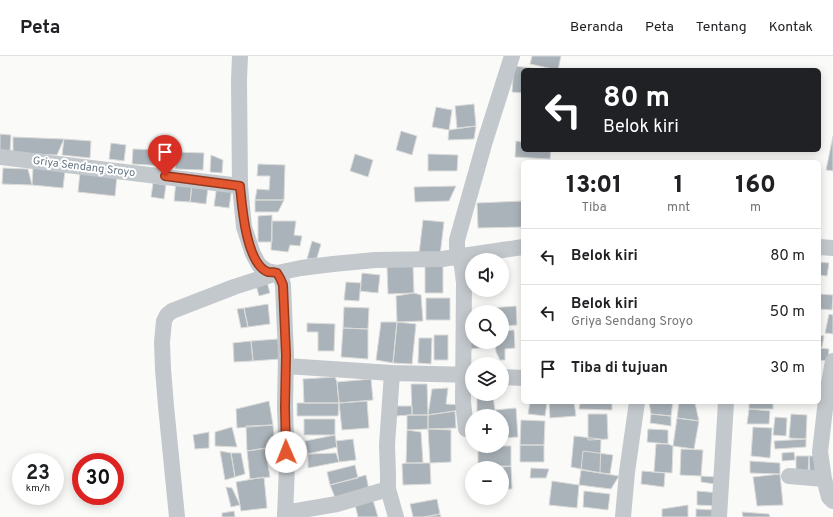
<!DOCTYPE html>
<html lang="id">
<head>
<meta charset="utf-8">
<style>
	:root { --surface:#fff; --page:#f6f6f6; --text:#202124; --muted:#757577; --line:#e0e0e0 }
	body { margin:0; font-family:Overpass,sans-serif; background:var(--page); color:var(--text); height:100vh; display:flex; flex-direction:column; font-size:15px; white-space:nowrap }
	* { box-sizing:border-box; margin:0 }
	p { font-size:13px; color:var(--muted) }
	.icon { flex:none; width:22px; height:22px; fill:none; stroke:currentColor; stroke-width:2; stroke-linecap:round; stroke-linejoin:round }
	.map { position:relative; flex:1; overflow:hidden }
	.side { position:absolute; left:521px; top:104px; width:300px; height:244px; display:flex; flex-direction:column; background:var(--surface); border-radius:6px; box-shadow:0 2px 10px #0003 }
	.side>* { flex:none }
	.top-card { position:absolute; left:521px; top:12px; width:300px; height:84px; border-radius:6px; box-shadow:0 2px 10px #0003; background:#202124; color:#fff; overflow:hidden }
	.tools { position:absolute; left:465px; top:197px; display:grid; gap:8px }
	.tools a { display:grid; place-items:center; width:44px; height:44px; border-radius:50%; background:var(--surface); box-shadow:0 2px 10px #0003; font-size:20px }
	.speed { position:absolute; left:12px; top:397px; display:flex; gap:8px; font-size:20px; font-weight:700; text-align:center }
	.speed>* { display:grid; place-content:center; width:52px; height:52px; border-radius:50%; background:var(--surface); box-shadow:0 2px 10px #0003; line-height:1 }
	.speed small { font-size:10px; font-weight:400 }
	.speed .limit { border:6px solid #d22; background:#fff; color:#111 }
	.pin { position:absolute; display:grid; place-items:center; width:34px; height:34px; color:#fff; margin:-41px -17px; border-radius:50% 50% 50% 0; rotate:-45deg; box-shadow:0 0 4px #0007 }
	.pin .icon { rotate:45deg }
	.me { position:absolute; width:44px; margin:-22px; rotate:359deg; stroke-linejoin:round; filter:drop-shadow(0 0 3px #0008) }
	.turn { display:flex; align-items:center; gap:14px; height:84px; padding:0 16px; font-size:18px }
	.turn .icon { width:52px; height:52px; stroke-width:2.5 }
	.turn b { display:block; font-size:28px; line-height:34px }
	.eta { display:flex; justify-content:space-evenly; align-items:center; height:68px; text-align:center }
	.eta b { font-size:24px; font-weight:800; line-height:28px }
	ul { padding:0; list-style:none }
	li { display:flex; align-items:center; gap:12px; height:56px; padding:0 16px; border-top:1px solid var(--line) }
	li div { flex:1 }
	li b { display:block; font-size:15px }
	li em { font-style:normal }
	header { display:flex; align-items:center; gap:24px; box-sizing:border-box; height:56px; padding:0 20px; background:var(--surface); border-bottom:1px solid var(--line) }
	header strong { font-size:19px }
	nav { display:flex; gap:22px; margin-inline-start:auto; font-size:14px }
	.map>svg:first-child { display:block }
	.building { fill:#aab3b9; stroke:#dcdcda }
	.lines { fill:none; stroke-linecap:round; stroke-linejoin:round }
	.minor { stroke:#c3c8cc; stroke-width:16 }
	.route-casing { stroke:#94391e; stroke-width:10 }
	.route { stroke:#e4572e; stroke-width:7 }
	.labels { text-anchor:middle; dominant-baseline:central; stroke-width:4; stroke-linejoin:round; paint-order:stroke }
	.street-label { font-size:11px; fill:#657683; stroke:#fff }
</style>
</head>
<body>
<header>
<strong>Peta</strong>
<nav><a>Beranda</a><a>Peta</a><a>Tentang</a><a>Kontak</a></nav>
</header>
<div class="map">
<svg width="833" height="461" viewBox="0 0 833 461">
	<rect width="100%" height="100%" fill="#fafaf8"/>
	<path class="building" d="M532 0H561L558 14 530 8Z
		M514 10 540 13V14H523V37L512 36Z
		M474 48 476 70 457 72 455 50Z
		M436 51 452 54 449 74 432 71Z
		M476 70 474 83 448 84 449 74Z
		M401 75 417 80 412 99 396 94Z
		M0 78 11 79 10 96 0 95Z
		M833 80V115L826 114Z
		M13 81 64 83 57 99 13 97Z
		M64 83 91 85 90 102 62 99Z
		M516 85 523 86V94H551L550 103 515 101Z
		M111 87 126 89 124 105 109 103Z
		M133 93 166 94V110L132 108Z
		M176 96 204 97 203 114 175 113Z
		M355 98 373 104 368 121 350 115Z
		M428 98 458 99 457 115H428Z
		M211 99 223 104 222 117 210 116Z
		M258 108 285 109 284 144H255L257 133 269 134 270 120H257Z
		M3 112 28 113 32 129 2 128Z
		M33 112 65 115 63 132 32 129Z
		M80 116 117 120 115 140 78 136Z
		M176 125 192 129 190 146 174 145Z
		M153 127 166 129 164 143 151 141Z
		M192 129 208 131 206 148 190 146Z
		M217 129 232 131 229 152 214 150Z
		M456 130 449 145 415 146 414 131Z
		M255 144H284L278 156H255Z
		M523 145V171L478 172 477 147Z
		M272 159V186H258V160Z
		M423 164 444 166 440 200 419 198Z
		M272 165H296L294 179 302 180 300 190 290 189 288 196 271 194Z
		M312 185 321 188 317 202 307 203Z
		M819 206 829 207 827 220 819 219Z
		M425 209H443V237H425Z
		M413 210 414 237 388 238 387 211Z
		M362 217 380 219 378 237 360 235Z
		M267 226 270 237 259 240 256 229Z
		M346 226 361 227 359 245 344 244Z
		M414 237 421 239 423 265 397 266 396 240Z
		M819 238 833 239 832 254 819 253Z
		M426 242H450V264H426Z
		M268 248 270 268 248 271 244 252Z
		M516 250 517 269 502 270V256H492L491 252Z
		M344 251 369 252 368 273 343 272Z
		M244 252 248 271 241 272 237 253Z
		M829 258 833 259V278L825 277Z
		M381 266H397L393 307 376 304Z
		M397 266 416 268 412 308 393 307Z
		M307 267 335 268 334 295H318V276H307Z
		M468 269H472V286H489L490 291 470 293Z
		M343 272 368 273V303L341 301Z
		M514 274 515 292 505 293V304H500L496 296 495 286H502V275Z
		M434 279H448V304H434Z
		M819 279 824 280 822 291H819Z
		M419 282H432L431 308 418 307Z
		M278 283 280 303 253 305 251 285Z
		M251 285 253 305 234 306 233 287Z
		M819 292 829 293 828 305 819 304Z
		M335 321 337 326 339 347H304L303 323Z
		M371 323 373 344 339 347 337 326Z
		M411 328H427L428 359H412Z
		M448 332 446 348 461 349 455 355 428 359 432 333Z
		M477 338H500V341H477Z
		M477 341H493L495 354 494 360H477Z
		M269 345 273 369 237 372 236 353Z
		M367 345 369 372 342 374 339 347Z
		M530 346 547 347 545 360 528 358Z
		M549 346H574L576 360 550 362Z
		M580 346H612V354L579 353Z
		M642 346H673L671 360 651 358 649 346 641 348Z
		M679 346 695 347 699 365 677 362Z
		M297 347H339L338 360H297Z
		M749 347H773V353H749Z
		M394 350H412V359L394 360Z
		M516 352 518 381 502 382V360H496L495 354Z
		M749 353 770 355 769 368H747Z
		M455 355 456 372 428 373V359Z
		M588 358H607L608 383 588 384Z
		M651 358 671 360V370L650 367Z
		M791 358 807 359 806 383 789 382Z
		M407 359H428V373L407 374Z
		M775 361 787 362 786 380 773 379Z
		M677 362 699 365 694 393 673 390Z
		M304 363H335V379H304Z
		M521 364 545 365 544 389H520Z
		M273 369 275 391 247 395 246 370Z
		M232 371 237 391 215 390V376Z
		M753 371 772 372 770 402 751 400Z
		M428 373 451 374V406L430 407Z
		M648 373 668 374V388L647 386Z
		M407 374 421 376 423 407H406Z
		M209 376V392L195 393 193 379Z
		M335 379 337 391 308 398 305 385Z
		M574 380 601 383 600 417 571 411Z
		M353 383 356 404 339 406 336 385Z
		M806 383V391L775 393 774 385Z
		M656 388H668L673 390 672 417 654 416Z
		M520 389H544V406H520Z
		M478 390H511V410H478Z
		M265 392 270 421 250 423 247 395Z
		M681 393 703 394 701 420 680 419Z
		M220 395 231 397 235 421 225 424Z
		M583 395 613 399 610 418 581 414Z
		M794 396 795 404 782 405V397Z
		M231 397H241L245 418 235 421Z
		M336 397 339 406 308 412V398Z
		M796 400H809L808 417 796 416Z
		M809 400H820L821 416 810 417Z
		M750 405 780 407V418L750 417Z
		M406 407H430L431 428 403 429 402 408Z
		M355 409 358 422 330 429 327 416Z
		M511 410 512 433H502V412H497Z
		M531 412 549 413 546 422H530Z
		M581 414 619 420 611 433 579 429Z
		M642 415 665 417 664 431 641 428Z
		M780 418 783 449 757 450 753 421Z
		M366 419 369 434 336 444 330 429Z
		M701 420 716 421 715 428 701 426Z
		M264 421 267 452 241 455 236 426Z
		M552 425 579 429 577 452 549 449Z
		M226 431 232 432 240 449 231 451Z
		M584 435 610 438 608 454 583 451Z
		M697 435 720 437 719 450 697 449Z
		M437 443 440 458 424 461H413L410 448Z
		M373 444 378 461H358L355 449Z
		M688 449V461H662V453Z
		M696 453 715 454V461H696Z
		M234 455 235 461H222V457Z
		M742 456 769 458 770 461H743Z
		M440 458 441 461H424Z"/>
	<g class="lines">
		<path class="minor" d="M240 0 239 24 240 130 244 171 253 198 259 209 267 215 277 217 281 222 283 229 286 299 285 351 287 409 285 461
			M0 101 240 130
			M819 191 833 192
			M286 310 392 317 472 319
			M392 317 387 389 388 418V433L396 461
			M502 321 523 322
			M466 373 463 346 464 227 462 210 459 201 457 194V184L485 85 512 0
			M789 420 824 423 829 441 833 445
			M824 423 820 396 826 344 833 305
			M285 457 337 448 388 433
			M177 461 166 350 163 313 162 286 164 265 167 259 172 255 234 231 277 217 301 212 333 208 375 204 442 203 523 191
			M623 461 627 416 637 346
			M719 461 726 346"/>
	</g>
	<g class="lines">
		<defs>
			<path id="route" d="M165 120 240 130C242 150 246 208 268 216 271 216 274 216 277 217L280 222 283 229 286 299 285 351 286 396"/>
		</defs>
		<use href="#route" class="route-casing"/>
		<use href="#route" class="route"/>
	</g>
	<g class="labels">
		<g class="street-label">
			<text transform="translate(84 111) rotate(7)">Griya Sendang Sroyo</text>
		</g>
	</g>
</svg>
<div class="tools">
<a><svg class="icon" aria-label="sound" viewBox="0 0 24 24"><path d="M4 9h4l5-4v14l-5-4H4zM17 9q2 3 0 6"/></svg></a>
<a><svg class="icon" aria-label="search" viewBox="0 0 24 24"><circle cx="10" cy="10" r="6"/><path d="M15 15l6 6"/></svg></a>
<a><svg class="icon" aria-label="layers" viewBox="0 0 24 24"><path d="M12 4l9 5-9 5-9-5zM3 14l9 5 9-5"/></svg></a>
<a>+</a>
<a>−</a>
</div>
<div class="speed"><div>23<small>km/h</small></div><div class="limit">30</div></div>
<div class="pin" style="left:165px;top:120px;background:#d93025"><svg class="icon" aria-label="arrive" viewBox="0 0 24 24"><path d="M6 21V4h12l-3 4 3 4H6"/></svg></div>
<svg class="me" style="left:286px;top:396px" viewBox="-20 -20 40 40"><circle r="19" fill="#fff"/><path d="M0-13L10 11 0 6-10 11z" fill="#e4572e"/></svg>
<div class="top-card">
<div class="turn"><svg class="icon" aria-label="left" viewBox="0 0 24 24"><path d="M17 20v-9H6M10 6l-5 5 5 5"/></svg><div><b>80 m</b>Belok kiri</div></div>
</div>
<section class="side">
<div class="eta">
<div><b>13:01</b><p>Tiba</p></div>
<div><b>1</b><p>mnt</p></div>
<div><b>160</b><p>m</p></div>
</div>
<ul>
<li><svg class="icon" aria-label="left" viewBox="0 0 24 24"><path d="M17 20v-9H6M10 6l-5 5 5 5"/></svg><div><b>Belok kiri</b></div><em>80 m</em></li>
<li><svg class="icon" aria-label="left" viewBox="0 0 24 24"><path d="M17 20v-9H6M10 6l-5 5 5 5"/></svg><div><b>Belok kiri</b><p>Griya Sendang Sroyo</p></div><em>50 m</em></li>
<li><svg class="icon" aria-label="arrive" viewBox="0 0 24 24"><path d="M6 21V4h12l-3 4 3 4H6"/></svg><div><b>Tiba di tujuan</b></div><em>30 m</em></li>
</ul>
</section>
</div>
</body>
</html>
